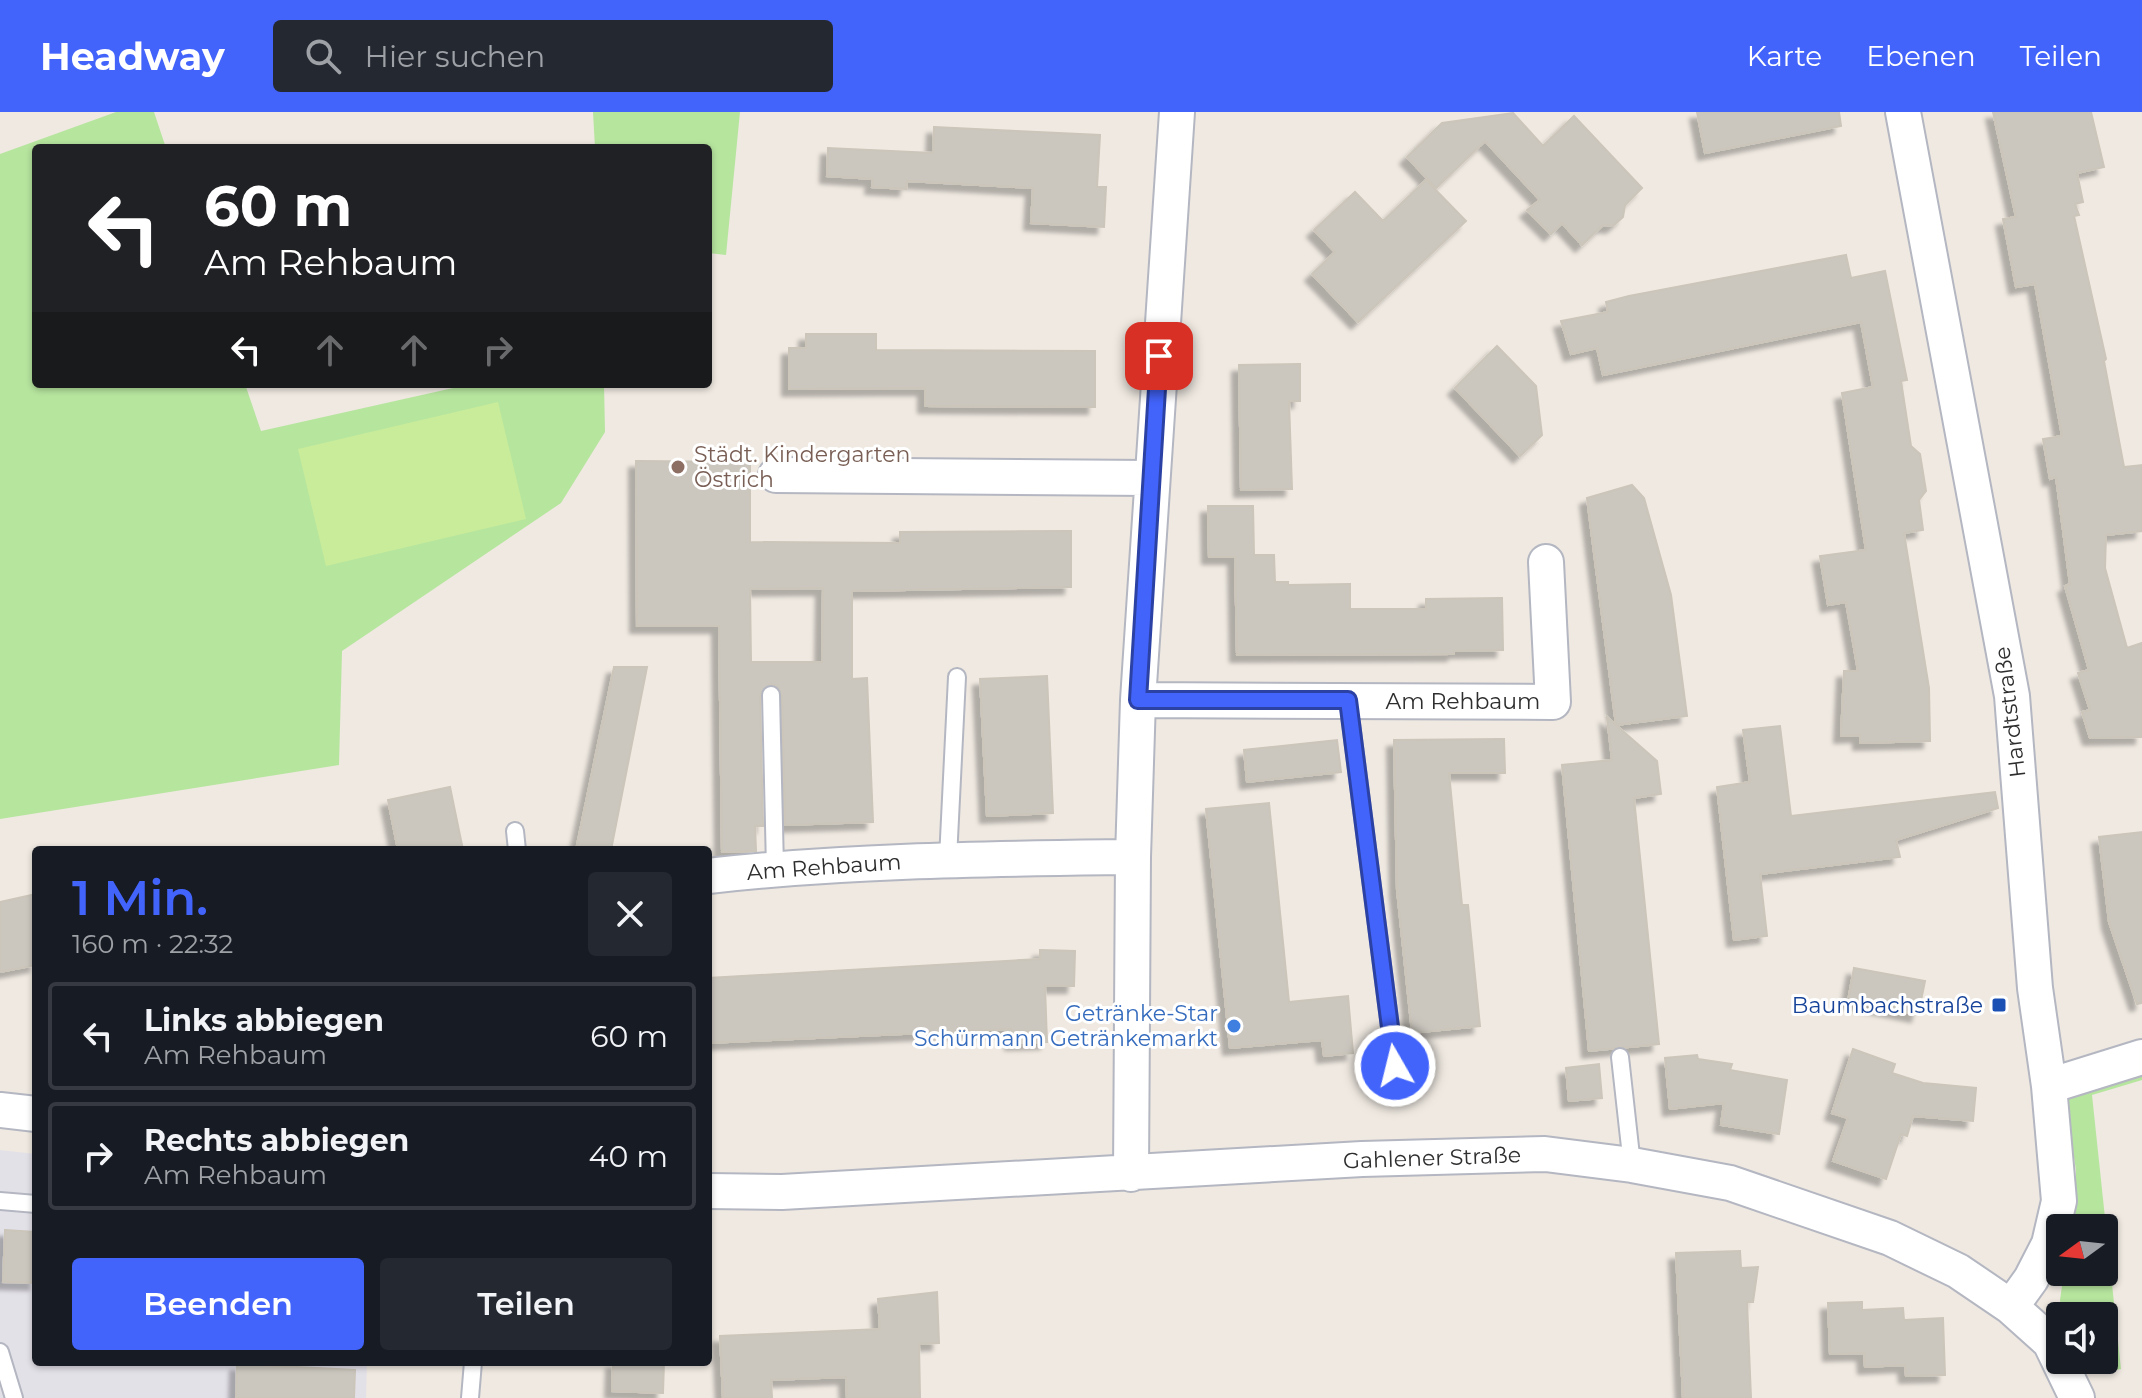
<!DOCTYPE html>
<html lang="de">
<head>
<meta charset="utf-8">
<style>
	:root { --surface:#171b24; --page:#242831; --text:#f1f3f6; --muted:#9ea1a6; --line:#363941; --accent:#4264fb }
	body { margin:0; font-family:Montserrat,sans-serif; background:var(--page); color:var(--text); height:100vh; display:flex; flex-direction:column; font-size:30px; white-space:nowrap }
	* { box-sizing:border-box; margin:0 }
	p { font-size:26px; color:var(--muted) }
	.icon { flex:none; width:44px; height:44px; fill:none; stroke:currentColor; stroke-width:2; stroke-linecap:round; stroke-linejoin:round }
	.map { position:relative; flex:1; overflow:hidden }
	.panel { position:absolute; left:32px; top:734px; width:680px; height:520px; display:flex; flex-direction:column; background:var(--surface); border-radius:8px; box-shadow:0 2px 6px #0004 }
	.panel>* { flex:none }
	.banner { position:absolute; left:32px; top:32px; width:680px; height:244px; border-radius:8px; box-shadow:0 2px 6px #0004; background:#202124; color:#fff; overflow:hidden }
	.needle { width:52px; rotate:255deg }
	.controls { position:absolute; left:2046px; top:1102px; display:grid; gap:16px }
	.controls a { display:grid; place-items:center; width:72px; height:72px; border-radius:8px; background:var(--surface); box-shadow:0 2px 6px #0004; font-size:40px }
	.pin { position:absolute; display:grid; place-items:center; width:68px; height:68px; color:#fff; margin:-34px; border-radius:16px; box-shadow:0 4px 12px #0006 }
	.me { position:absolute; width:88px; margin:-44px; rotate:352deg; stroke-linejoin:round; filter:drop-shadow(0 0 6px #0008) }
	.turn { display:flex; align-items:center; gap:28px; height:168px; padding:0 40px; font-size:36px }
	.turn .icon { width:104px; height:104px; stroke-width:2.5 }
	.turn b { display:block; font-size:56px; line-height:68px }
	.lanes { display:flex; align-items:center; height:76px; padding:0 40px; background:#0003; justify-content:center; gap:40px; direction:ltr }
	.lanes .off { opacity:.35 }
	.round { display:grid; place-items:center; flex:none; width:84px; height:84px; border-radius:8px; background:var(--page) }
	.summary { display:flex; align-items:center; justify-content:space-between; height:136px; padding:0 40px }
	h1 { font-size:48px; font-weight:600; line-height:60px; color:var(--accent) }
	.primary-button { display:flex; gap:16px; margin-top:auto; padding:16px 40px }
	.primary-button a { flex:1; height:92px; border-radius:8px; background:var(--accent); color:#fff; font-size:32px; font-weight:600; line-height:92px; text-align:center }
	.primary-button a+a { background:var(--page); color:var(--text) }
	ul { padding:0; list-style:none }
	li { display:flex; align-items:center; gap:24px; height:108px; margin:0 16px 12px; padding:0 24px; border:4px solid var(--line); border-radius:8px }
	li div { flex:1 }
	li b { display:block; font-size:30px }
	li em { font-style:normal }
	header { display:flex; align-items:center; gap:48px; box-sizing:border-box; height:112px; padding:0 40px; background:var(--accent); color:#fff }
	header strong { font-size:38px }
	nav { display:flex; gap:44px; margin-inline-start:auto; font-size:28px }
	.search { width:560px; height:72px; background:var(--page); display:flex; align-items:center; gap:20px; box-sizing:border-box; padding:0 28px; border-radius:8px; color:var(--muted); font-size:30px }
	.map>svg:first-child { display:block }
	.industrial { fill:#e3e1e8 }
	.green { fill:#b6e59e }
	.pitch { fill:#c9ec9a }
	.building { fill:#cbc7bf; stroke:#cbc5ba; stroke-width:2; fill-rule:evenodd; filter:url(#shadow) }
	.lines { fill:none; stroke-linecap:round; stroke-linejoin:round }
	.service-casing { stroke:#b4b7c1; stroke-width:20 }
	.minor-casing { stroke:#b4b7c1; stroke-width:38 }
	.service { stroke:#fff; stroke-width:16 }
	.minor { stroke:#fff; stroke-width:34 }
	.route-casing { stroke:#2b41a3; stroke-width:20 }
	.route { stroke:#4264fb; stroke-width:14 }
	.education-dot { fill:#8d6e63; stroke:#fff; stroke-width:3 }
	.transit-dot { fill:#1a4fb4; stroke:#fff; stroke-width:3 }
	.shop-dot { fill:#3f7fe0; stroke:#fff; stroke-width:3 }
	.labels { text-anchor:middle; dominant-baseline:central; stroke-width:6; stroke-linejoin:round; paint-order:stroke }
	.education-label { font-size:22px; fill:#785e54; stroke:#fff; text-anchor:start }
	.street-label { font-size:22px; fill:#2e2e2e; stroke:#fff }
	.transit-label { font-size:22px; fill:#164399; stroke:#fff; text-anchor:end }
	.shop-label { font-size:22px; fill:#366cbe; stroke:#fff; text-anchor:end }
</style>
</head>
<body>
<header>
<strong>Headway</strong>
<div class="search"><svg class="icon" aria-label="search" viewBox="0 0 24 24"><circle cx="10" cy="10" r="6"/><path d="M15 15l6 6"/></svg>Hier suchen</div>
<nav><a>Karte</a><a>Ebenen</a><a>Teilen</a></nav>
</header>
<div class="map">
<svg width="2142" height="1286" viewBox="0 0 2142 1286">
	<defs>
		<filter id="shadow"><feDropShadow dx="-7" dy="7" stdDeviation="2" flood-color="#0004"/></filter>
	</defs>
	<rect width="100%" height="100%" fill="#efe9e1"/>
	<path class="industrial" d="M0 1038 36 1042V1250H367L366 1286H0Z"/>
	<path class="green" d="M116 0H154L166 36H36V272H245L261 319 471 272H604L605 320 561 391 342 539 339 653 0 707V42Z
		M593 0H740L726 143 708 141V36H595Z
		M2142 953V968L2092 983 2121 1257 2100 1261 2087 1248H2104V1204H2063L2060 1188 2064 1160H2104V1116H2075L2076 1058 2066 994 2070 984Z"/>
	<path class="pitch" d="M498 290 526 407 326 454 298 337Z"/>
	<path class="building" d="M1697 0H1839L1841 14 1705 41Z
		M1993 0H2091L2104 55 2077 61 2083 90 2075 92 2079 103 2074 104 2106 247 2104 249 2124 355 2142 353V419L2106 423 2105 456 2127 536 2142 531V625L2090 626 2082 600 2090 598 2078 561 2089 558 2065 474 2070 472 2056 365 2050 367 2043 327 2062 324 2035 172 2016 175 2003 107 2016 105Z
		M1513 1 1543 34 1574 4 1642 76 1625 93 1623 105 1613 114 1603 113 1582 133 1562 111 1551 122 1527 98 1540 88 1485 29 1436 76 1407 45 1442 11Z
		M934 15 1100 23 1097 75H1106L1104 115 1031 111 1033 76 907 69 906 77 872 75 873 67 827 64 828 36 933 41Z
		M1426 68 1466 109 1358 210 1312 162 1335 140 1314 118 1355 80 1383 109Z
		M1846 143 1851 166 1885 159 1907 268 1901 269 1911 334 1920 342 1926 379 1919 388 1923 418 1904 421 1929 576 1930 629 1860 631V623L1841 624 1844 559H1858L1846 490 1828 493 1820 444 1866 438 1842 281 1873 275 1861 210 1603 263 1597 236 1571 242 1561 209 1608 200 1606 190 1629 184Z
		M806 222H876V238L1095 239V295L925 294V276L789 277V236H806Z
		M1497 234 1536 274 1542 323 1520 344 1455 276Z
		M1300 252V289H1289L1292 377 1241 378 1239 253Z
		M636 349 750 350V430L900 431V420L1071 419V475L852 479V567L867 566 873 710 785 713 782 583 777 574 770 572 760 583 763 714H755L756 739 722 740 719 514H637ZM823 476 822 550H751L750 477Z
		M1632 373 1644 386 1671 483 1687 604 1616 613 1657 649 1661 682 1634 686 1659 932 1589 939 1562 653 1612 648 1607 605 1616 613 1587 386Z
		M1208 394H1253L1254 443H1274L1275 470H1288V473L1350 472V497H1426V487L1502 486 1503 538 1454 539V542L1237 543 1235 445H1209Z
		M614 555H647L611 738H576Z
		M1047 564 1053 701 987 704 980 567Z
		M1780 614 1791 704 1995 680 1998 696 1896 728 1900 745 1760 762 1767 824 1734 828 1717 675 1750 670 1743 618Z
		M1504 627 1505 661H1449L1462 793H1468L1480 914 1412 921 1397 778 1394 628Z
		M1337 628 1341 660 1247 670 1244 638Z
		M450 675 463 738H398L388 688Z
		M1269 691 1289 890 1348 884 1353 941 1324 944 1322 928 1230 936 1206 697Z
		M2142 720V891L2137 892 2109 810 2099 725Z
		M36 782V853L0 860V790Z
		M1040 838 1075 839 1074 874H1045L1047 930 1012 931 1011 917 708 931V866L1040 847Z
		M1854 856 1925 869 1918 903 1848 889Z
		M1853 937 1895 952 1892 961 1923 971 1976 976 1973 1009 1913 1004 1907 1024 1901 1022 1886 1067 1833 1049 1848 1006 1832 1001Z
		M1697 943 1698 947 1732 952 1730 958 1787 968 1779 1022 1721 1013 1724 991 1670 997 1665 946Z
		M1599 952 1602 986 1569 989 1566 956Z
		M5 1118 35 1120 36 1171 3 1170Z
		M1740 1139 1741 1156 1758 1155 1753 1190H1747L1751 1286H1683L1676 1141Z
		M937 1180 939 1231 919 1232 920 1286H847L846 1265 771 1268 772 1286H723L720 1224 880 1217 878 1187Z
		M1862 1190V1198L1903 1196 1904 1208 1943 1206 1945 1263 1906 1264 1905 1253 1865 1255 1864 1241 1830 1242 1828 1191Z
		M613 1250H664L663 1281 612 1279Z
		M237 1252 355 1258 354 1286H236Z"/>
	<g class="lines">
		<defs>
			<path id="service" d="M771 583 775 756
				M1348 588 1395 954
				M515 719 517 738
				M948 747 957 565
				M1620 945 1632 1053
				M0 1089 36 1092
				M0 1240 14 1286
				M470 1286 473 1250"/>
			<path id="minor" d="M1903 0 2012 584 2035 876 2049 974 2059 1089 2049 1132 2031 1167 2011 1195
				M776 363 1150 366
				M1138 588 1553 590 1546 450
				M708 764C849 748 991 747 1133 745
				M2049 974 2142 945
				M0 998 36 1002
				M1131 1062 1133 745 1138 588 1177 0
				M708 1079 782 1080 1362 1047 1545 1042 1632 1053 1730 1071 1890 1126 1958 1159 2011 1195 2050 1230 2077 1286"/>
		</defs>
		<use href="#service" class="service-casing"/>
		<use href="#minor" class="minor-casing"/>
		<use href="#service" class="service"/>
		<use href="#minor" class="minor"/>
	</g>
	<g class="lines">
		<defs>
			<path id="route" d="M1159 244 1138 588H1348L1395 954"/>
		</defs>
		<use href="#route" class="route-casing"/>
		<use href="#route" class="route"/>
	</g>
	<circle class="education-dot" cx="678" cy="355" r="8"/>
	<rect class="transit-dot" x="1991" y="885" width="16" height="16" rx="4"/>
	<circle class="shop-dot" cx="1234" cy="914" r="8"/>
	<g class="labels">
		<g class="education-label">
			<text x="694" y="342">Städt. Kindergarten<tspan x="694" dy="25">Östrich</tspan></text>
		</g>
		<g class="street-label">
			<text x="1463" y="589">Am Rehbaum</text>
			<text transform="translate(2010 600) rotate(-97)">Hardtstraße</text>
			<text transform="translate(824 755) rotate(-4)">Am Rehbaum</text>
			<text transform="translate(1432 1046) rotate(-2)">Gahlener Straße</text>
		</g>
		<g class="transit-label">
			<text x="1983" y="893">Baumbachstraße</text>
		</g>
		<g class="shop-label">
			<text x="1218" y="901">Getränke-Star<tspan x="1218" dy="25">Schürmann Getränkemarkt</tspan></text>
		</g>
	</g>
</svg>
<div class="controls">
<a><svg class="needle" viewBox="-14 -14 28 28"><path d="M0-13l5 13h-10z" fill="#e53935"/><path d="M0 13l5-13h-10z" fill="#9ea1a6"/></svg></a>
<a><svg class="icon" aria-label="sound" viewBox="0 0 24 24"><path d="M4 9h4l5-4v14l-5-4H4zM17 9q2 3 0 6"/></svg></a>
</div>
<div class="pin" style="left:1159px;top:244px;background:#d93025"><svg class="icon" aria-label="arrive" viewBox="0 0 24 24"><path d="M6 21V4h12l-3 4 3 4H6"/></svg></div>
<svg class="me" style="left:1395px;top:954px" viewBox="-20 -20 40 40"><circle r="17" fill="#4264fb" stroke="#fff" stroke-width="3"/><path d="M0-11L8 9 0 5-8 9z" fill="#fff"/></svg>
<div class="banner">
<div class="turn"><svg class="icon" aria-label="left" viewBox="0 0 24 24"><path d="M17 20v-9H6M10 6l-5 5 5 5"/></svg><div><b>60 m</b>Am Rehbaum</div></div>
<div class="lanes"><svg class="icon" aria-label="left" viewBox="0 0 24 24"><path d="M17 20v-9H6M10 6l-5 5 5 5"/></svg><svg class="icon off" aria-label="ahead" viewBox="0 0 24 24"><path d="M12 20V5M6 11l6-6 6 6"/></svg><svg class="icon off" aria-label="ahead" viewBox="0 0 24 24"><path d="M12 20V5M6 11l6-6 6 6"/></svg><svg class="icon off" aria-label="right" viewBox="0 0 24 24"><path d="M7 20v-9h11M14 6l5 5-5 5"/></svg></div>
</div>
<section class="panel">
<div class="summary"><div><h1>1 Min.</h1><p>160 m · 22:32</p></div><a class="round"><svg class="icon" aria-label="close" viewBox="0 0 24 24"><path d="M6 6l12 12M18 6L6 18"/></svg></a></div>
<ul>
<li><svg class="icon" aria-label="left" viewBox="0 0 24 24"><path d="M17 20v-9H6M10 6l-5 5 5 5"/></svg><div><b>Links abbiegen</b><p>Am Rehbaum</p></div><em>60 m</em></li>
<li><svg class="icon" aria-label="right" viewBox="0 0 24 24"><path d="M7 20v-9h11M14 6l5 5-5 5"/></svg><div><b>Rechts abbiegen</b><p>Am Rehbaum</p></div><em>40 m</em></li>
</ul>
<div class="primary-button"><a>Beenden</a><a>Teilen</a></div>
</section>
</div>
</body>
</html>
